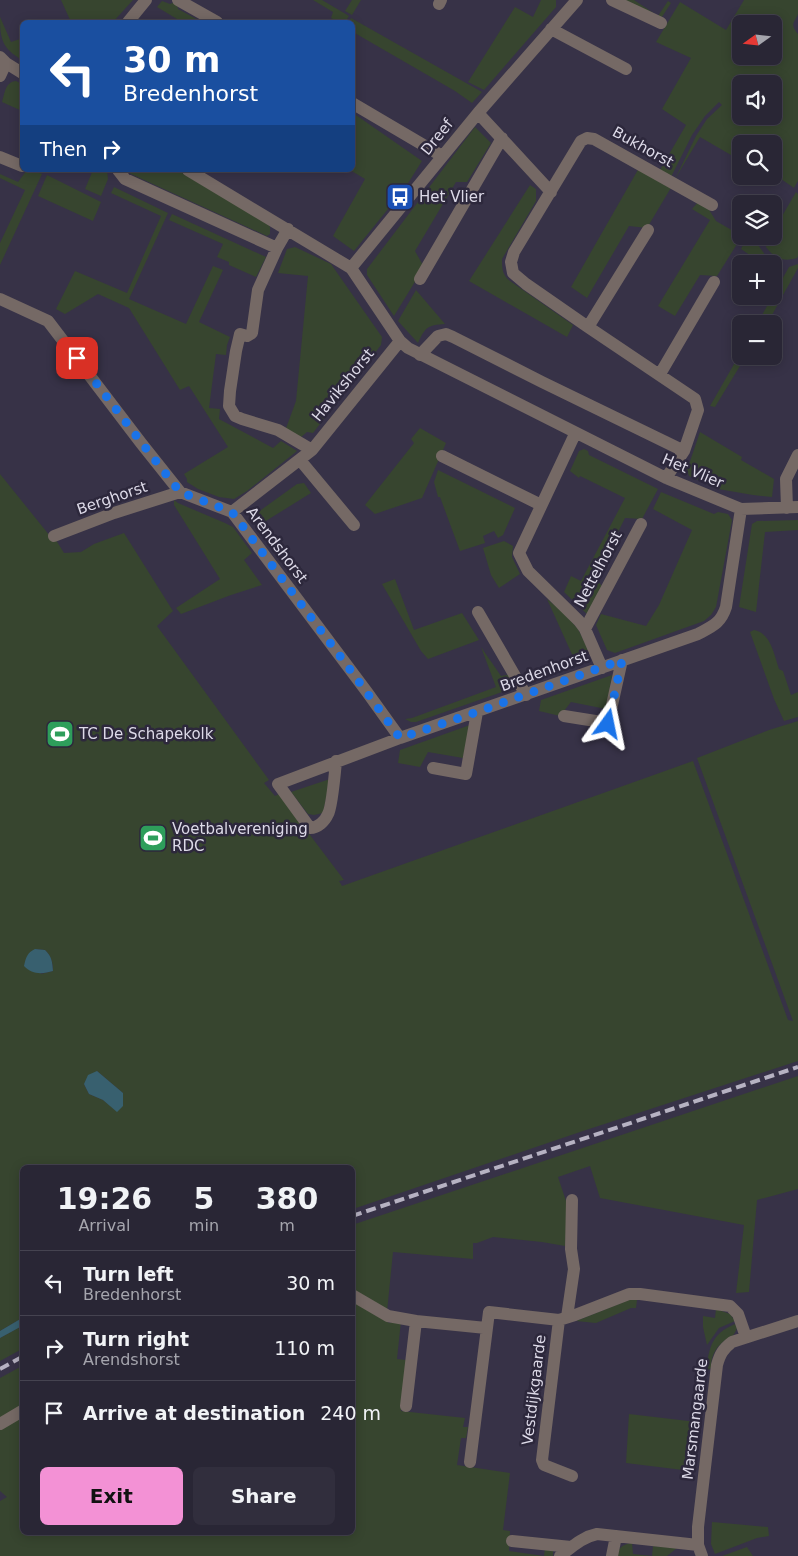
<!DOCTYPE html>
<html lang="en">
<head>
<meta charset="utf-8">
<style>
	:root { --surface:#292635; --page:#312e3d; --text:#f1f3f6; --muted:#a5a5ad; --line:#454350; --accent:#f391d5 }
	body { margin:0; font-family:"DejaVu Sans",sans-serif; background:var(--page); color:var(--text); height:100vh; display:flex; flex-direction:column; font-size:19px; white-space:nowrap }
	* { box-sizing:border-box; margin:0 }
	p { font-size:16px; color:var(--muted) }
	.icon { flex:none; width:28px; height:28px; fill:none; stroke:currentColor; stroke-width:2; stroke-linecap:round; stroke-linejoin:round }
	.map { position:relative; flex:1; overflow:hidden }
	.panel { position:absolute; left:20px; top:1165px; width:335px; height:370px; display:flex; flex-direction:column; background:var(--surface); border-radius:8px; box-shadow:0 2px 12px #0003,0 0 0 1px var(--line) }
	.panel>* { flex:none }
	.guide { position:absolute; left:20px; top:20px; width:335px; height:152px; border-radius:8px; box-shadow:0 2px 12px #0003,0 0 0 1px var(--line); background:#1a4fa0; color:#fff; overflow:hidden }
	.needle { width:32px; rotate:255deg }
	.buttons { position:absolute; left:732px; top:15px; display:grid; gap:10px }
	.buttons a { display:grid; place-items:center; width:50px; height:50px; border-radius:8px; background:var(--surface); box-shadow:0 2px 12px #0003,0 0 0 1px var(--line); font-size:25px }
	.pin { position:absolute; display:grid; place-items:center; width:42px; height:42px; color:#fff; margin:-21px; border-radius:10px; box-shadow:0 2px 8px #0006 }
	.me { position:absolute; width:55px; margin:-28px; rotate:12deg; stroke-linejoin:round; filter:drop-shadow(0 0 4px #0008) }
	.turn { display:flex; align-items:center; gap:18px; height:105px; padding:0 20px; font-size:22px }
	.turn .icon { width:65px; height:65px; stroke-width:2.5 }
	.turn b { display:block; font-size:35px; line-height:42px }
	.then { display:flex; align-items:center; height:48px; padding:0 20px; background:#0003; gap:10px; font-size:19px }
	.eta { display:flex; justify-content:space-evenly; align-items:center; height:85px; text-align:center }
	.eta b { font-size:30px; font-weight:700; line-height:35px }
	.primary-button { display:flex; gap:10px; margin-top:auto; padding:10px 20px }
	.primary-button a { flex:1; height:58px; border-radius:8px; background:var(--accent); color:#111; font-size:20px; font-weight:700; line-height:58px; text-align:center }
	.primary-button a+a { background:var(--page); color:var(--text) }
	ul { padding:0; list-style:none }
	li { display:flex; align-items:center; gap:15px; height:65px; padding:0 20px; border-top:1px solid var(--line) }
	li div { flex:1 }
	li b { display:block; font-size:19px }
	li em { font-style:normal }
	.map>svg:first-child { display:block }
	.green { fill:#37452f; fill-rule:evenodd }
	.water { fill:#38606f }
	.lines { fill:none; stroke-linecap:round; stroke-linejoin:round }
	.minor { stroke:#756965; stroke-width:12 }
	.rail { stroke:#b6b2c2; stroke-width:4; stroke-dasharray:10 5; stroke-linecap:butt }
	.route { stroke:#1a73e8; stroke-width:9; stroke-dasharray:0 16.2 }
	.labels { text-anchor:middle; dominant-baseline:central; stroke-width:5; stroke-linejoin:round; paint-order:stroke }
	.street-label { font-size:15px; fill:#dddae8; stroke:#2d283c }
	.poi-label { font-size:15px; fill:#dddae8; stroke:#2d283c; text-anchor:start }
</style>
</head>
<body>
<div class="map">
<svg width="798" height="1556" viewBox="0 0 798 1556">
	<rect width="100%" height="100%" fill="#373247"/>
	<path class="green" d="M61 0H133L113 22H71Z
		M313 0H322L349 16 345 22H339L331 18 333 12Z
		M352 0H361L352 15 345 11Z
		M541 0H556V7L484 90 468 82 515 7 533 17Z
		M615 0H634L658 16 668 1 671 3 660 20Z
		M744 0H798C798 4 798 10 798 14 795 22 789 24 798 34V181L794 188 774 174V144H741V159L731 155 700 137 675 179 696 136 707 119 722 105 719 102 705 116 692 135 671 177 660 170 686 125 662 109 691 58 656 42 680 2 726 30ZM741 24H774V56H741ZM741 84H774V116H741Z
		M162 1 170 4 175 2 177 4 178 9 202 22H182L157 7Z
		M0 17 11 42 20 39 22 45V60C2 48 0 39 0 17Z
		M351 18 482 92 472 103 455 91 353 32 352 22H349Z
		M16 81 22 84V111L2 102C5 93 5 82 16 81Z
		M353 113 422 161 405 188 354 251 333 236 365 179 350 170H352Z
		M475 127 491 143 467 182H456L415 251 424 267 394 316 367 275V269Z
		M639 168 672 186 647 228 629 226 587 298 571 287Z
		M27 170H33L42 174 0 265V243L25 190 0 178V174L18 182Z
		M93 170H107L108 179 101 196 85 189Z
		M126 170H177L267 223 270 227V234L267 236 131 174Z
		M47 175 101 202 93 221 38 196Z
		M530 185 536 189V201L502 259C502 268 502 275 510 281L573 325 567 337 469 281Z
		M114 187 168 213 129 299 186 324 213 266 223 270 199 322 230 337 227 345 226 355 216 354 209 408 220 409 219 419 273 448 281 441 297 451 247 491 234 499 219 497 198 489 187 482V479L184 474 228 447 189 386 180 390 129 308 98 294 65 314 56 309 75 271 127 293 161 216 111 193Z
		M796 192 798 194V256L797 258C783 262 775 259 766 247L767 242 770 236H774V230Z
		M698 202 708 208 716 221 742 236 717 276 700 275 675 316 658 306 710 220 692 209Z
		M172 214 266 257 256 277 229 265V262L217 257 223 244 169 220Z
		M745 241 758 245 766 256 779 264 782 270 780 275 774 271V264H763L741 249Z
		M295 247 331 264 382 337 381 345 313 433 307 432 300 438 285 431 296 401 308 276 278 273 287 249Z
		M798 264V268L767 324H757L789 267Z
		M416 290 445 324C427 325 425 328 418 343L398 321Z
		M741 352V356H746L715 407 710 406Z
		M420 428 446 443 422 498 375 514 365 505 414 443 411 439Z
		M700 432 742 457 741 460 774 479 772 497 753 495 718 489 689 476 687 470Z
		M584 449 588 451 589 455 658 489 642 519 625 518 595 578 602 586 588 615 564 592 571 576 581 581 625 498 580 476 579 478 570 471 579 451Z
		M438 470 515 508 503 535 498 538 494 531 483 536 485 543 460 551 440 497H438L434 482Z
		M0 474 50 536 56 540 64 553 81 552 94 544 124 533 173 611 157 626 269 780 264 783 275 796 279 794 344 880 339 881 342 886 693 761 788 1020 793 1021 697 758 769 730 798 721V1061L583 1131 353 1209 352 1168H22V1318L0 1331ZM35 949 45 950C51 956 53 962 53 971L41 974ZM97 1071 123 1093 117 1111 103 1100 89 1094 84 1084Z
		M304 483 311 493 261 524 254 515 297 484Z
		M661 492 714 514 718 512 728 514 732 520 716 607 711 615 704 621 615 653 607 650 596 625 601 614 646 626 659 605 692 530 653 509Z
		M174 500 178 503 225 523 233 527 252 553 244 560 262 585 231 595 181 614 176 608 220 579 174 505Z
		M798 520V530L765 532 756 612 739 607 752 524 757 521Z
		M504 541 513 546 512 557 520 574 499 588 491 575 483 548Z
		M395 579 414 630 462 613 479 640 428 659 421 651 382 584Z
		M547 599 562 611 578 629 589 651 584 652V659L582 664 530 682 527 679 575 661Z
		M754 630C771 633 774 655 779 669L783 671 791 695 798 692V717L784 721 774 699 750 632Z
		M481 647 501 676 512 674 519 686 416 722H411L405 719 412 718 496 687Z
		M612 675 606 709 571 702 560 716 539 711 541 700Z
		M470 725 463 758 428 752 420 767 398 763 400 750Z
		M330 779 323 813 314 815 308 814 291 792Z
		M798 1076V1189L757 1200 749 1292 736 1293 744 1225 600 1198 590 1166 558 1177 569 1210 565 1246 542 1242 493 1237 477 1243H473V1259L393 1252 387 1312 353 1290 352 1225Z
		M629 1300H637L636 1308H631L596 1323 576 1321Z
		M353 1302 375 1311 389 1323 401 1321 397 1359 406 1360 401 1411 465 1418 463 1427H468L466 1438H461L457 1465 510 1473 503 1530 510 1531 509 1551 544 1556 545 1548 553 1551V1556H0V1501L7 1497 0 1491V1428L22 1416V1532H352Z
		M716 1309 730 1314 735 1321 719 1328 707 1345 703 1327V1316L715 1318Z
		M735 1324 737 1328C732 1340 731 1335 723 1342 714 1349 711 1358 711 1368L706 1372C709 1348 711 1334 735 1324Z
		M22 1326V1349L0 1361V1338Z
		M22 1366V1406L0 1418V1378Z
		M629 1414 697 1422 691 1471 626 1463Z
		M712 1522 768 1527 769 1536 757 1538 715 1554 711 1544Z
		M632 1543 633 1554 652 1556 653 1546 677 1548 667 1556H617C618 1547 624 1544 632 1543Z
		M747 1547 753 1556H722Z"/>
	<path class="water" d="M35 949 45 950C52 957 52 961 53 971 43 974 32 975 24 966 26 957 27 953 35 949Z
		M97 1071 123 1093V1106L117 1112 103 1100 89 1094 84 1084 88 1075Z
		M22 1318V1326L0 1338V1331Z"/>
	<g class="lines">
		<path class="minor" d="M178 0 217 22
			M612 0 661 23
			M439 4 441 0
			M128 22 146 0
			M551 29 626 69
			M0 57 6 63 22 73
			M0 76 6 63
			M352 103 442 156
			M478 113 551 192
			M0 157 22 166
			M118 170 125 179 277 248 288 229
			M188 170 351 268 400 341 408 348 666 478 741 509 798 507
			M277 248 258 290 252 333 247 336 240 334 236 351 230 391 229 406 235 416 242 419 278 430 312 450
			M351 268 478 113 577 0
			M420 279 502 138
			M0 299 48 321 141 443 180 492 232 512 367 692 400 738
			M588 327 648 230
			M420 355 438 336 446 334 453 337 542 382 684 451
			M660 374 714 282
			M575 434 519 553 528 571 579 621 585 629 602 668
			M442 456 541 505
			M300 460 354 525
			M666 478 684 451 698 410 695 399 588 327 526 284 513 273 511 262 514 252 581 141 587 138 594 139 712 205
			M787 508 786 479 798 455
			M232 512 312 450 400 341
			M54 536 114 513 180 492
			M478 612 526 695
			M585 629 641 524
			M564 716 608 723 622 660
			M336 761C335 772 332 807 328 814 325 821 318 828 310 828L278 784 400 738 698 634C713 626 721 623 726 607L741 509
			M433 768 466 774 477 712
			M352 1295 388 1316 416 1321
			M567 1317 574 1269 571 1249 572 1200
			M559 1320 542 1460 544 1465 572 1476
			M406 1406 416 1321 486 1328
			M0 1424 22 1411
			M470 1462 489 1312 559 1320 575 1315 629 1294H640L730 1306 738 1314 746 1337
			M512 1541 571 1547
			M560 1556C572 1547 582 1537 597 1534L698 1545
			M612 1556 616 1536
			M702 1556 698 1545V1527L717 1365C720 1354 723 1349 732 1342L798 1321"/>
		<path class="rail" d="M352 1216 798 1067
			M0 1369 22 1357"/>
	</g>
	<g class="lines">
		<path class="route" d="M77 358 141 442 180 492 232 512 346 664 400 738 477 712 622 660 608 724"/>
	</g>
	<defs>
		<symbol id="bus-square" viewBox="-11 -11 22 22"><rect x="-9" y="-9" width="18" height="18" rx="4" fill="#1a4fb4" stroke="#2d283c"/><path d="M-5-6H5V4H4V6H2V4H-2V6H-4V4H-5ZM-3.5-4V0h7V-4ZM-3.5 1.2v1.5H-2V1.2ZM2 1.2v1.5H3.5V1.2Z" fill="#fff"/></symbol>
		<symbol id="stadium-square" viewBox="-11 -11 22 22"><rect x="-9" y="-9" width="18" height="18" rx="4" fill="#2e9e5b" stroke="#2d283c"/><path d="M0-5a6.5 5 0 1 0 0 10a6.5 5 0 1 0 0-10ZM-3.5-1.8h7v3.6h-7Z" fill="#fff"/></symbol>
	</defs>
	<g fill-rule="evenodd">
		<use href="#bus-square" x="384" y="181" width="32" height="32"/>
		<use href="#stadium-square" x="44" y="718" width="32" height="32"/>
		<use href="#stadium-square" x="137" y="822" width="32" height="32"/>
	</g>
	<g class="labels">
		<g class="street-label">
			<text transform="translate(437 137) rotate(-51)">Dreef</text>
			<text transform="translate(643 147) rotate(29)">Bukhorst</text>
			<text transform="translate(343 385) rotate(-51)">Havikshorst</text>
			<text transform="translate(693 471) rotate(23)">Het Vlier</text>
			<text transform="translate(112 498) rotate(-19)">Berghorst</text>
			<text transform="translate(277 545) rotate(53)">Arendshorst</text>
			<text transform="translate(598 569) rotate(-62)">Nettelhorst</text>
			<text transform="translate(544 671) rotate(-20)">Bredenhorst</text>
			<text transform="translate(534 1390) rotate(-83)">Vestdijkgaarde</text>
			<text transform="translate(695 1419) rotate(-83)">Marsmangaarde</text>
		</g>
		<g class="poi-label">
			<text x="419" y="197">Het Vlier</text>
			<text x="79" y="734">TC De Schapekolk</text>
			<text x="172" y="829">Voetbalvereniging<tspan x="172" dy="17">RDC</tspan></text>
		</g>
	</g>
</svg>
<div class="buttons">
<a><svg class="needle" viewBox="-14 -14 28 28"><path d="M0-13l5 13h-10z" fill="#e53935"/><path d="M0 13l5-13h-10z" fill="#a5a5ad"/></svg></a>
<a><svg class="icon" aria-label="sound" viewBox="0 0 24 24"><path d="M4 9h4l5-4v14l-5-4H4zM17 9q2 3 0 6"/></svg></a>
<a><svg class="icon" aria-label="search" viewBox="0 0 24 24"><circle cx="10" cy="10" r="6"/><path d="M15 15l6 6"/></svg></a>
<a><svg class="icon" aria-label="layers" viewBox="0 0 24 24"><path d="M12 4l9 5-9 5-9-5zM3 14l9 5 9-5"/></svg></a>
<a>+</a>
<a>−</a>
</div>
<div class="pin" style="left:77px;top:358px;background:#d93025"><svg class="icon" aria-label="arrive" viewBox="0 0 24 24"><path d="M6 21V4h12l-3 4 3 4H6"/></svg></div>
<svg class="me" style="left:608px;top:724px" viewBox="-20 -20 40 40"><path d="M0-17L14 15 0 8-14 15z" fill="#1a73e8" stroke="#fff" stroke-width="4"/></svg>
<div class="guide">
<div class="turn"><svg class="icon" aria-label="left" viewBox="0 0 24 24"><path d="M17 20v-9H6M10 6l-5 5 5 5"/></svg><div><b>30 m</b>Bredenhorst</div></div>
<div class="then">Then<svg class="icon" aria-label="right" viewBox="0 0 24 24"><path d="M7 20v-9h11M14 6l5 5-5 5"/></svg></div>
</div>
<section class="panel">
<div class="eta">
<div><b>19:26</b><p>Arrival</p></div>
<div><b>5</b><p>min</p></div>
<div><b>380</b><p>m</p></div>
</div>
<ul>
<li><svg class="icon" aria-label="left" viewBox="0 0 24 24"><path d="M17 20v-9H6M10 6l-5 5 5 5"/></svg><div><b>Turn left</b><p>Bredenhorst</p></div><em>30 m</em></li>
<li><svg class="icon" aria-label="right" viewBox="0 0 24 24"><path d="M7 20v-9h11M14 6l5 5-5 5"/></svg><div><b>Turn right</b><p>Arendshorst</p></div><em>110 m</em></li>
<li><svg class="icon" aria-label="arrive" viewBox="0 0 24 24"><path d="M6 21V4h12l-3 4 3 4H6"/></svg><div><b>Arrive at destination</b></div><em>240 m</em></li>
</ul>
<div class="primary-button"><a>Exit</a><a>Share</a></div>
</section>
</div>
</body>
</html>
